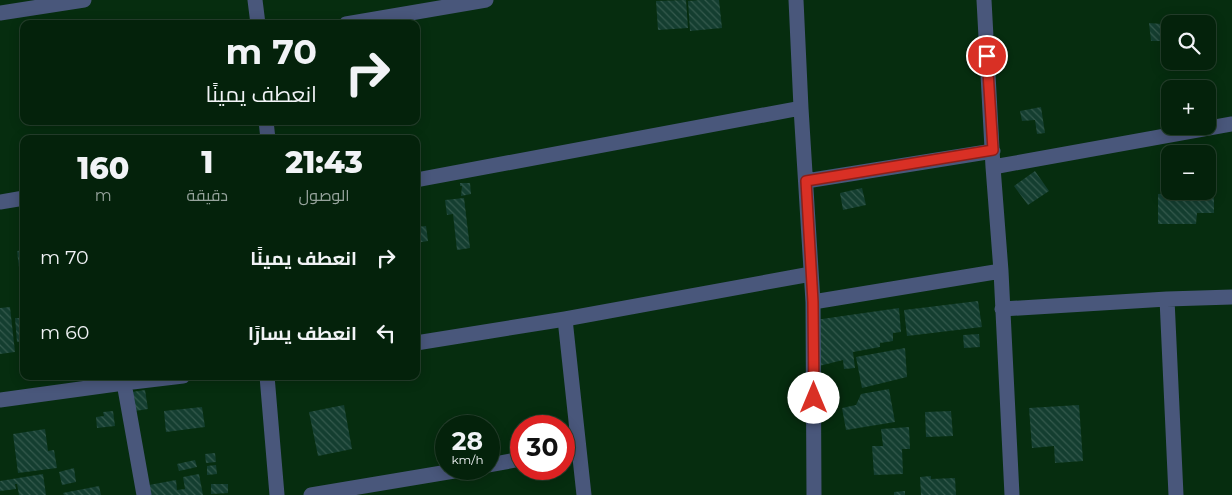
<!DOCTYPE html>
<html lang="ar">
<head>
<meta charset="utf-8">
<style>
	:root { --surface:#04220b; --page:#122f19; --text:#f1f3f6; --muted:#97a49d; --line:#253f2c }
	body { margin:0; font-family:Montserrat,Cairo,sans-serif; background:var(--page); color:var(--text); direction:rtl; height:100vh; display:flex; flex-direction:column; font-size:19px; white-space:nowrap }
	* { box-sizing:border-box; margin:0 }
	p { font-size:16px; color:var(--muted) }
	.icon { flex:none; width:28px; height:28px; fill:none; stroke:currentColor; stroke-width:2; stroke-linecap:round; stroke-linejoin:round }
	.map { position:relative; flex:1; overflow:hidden; direction:ltr }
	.details { position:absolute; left:20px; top:135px; width:400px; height:245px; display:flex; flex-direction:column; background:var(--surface); border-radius:10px; box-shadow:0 2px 12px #0003,0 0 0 1px var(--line); direction:rtl }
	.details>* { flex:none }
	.guide { position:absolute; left:20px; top:20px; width:400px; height:105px; border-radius:10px; box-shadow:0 2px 12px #0003,0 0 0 1px var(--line); direction:rtl; background:#04220b; color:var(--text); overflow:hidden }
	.buttons { position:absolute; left:1161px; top:15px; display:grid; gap:10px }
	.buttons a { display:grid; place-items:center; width:55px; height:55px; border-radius:10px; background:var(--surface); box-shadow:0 2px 12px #0003,0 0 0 1px var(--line); font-size:25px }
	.speed { position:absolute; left:435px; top:415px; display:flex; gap:10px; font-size:25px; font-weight:700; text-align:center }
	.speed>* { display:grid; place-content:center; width:65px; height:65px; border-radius:50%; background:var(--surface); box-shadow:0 2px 12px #0003,0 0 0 1px var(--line); line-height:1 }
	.speed small { font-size:12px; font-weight:400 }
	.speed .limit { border:8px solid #d22; background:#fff; color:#111 }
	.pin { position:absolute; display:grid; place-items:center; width:42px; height:42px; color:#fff; margin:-21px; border:2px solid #fff; border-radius:50%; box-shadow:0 1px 5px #0007 }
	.me { position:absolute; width:55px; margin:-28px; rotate:0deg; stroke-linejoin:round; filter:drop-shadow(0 0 4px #0008) }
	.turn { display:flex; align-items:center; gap:18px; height:105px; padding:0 20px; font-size:22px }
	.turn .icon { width:65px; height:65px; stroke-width:2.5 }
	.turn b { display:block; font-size:35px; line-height:42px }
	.eta { display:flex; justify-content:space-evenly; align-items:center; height:85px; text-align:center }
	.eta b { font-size:30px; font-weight:800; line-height:35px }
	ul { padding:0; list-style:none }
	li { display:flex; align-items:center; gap:15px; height:75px; padding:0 20px }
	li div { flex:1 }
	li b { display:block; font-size:19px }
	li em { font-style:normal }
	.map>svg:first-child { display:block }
	.building { fill:url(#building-back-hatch) }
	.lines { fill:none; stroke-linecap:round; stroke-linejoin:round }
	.minor { stroke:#49577b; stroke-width:15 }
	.route-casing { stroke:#8d1f18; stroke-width:12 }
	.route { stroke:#d93025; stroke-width:9 }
</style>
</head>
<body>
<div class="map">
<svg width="1232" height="495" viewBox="0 0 1232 495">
	<defs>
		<pattern id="building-back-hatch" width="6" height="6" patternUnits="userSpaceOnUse" patternTransform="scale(1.25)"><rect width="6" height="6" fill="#143e30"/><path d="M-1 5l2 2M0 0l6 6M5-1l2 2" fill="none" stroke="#355a4d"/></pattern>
	</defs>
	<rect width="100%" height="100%" fill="#062d0f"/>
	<path class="building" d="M686 0 688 28 658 30 656 1Z
		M700 0H719L722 28 690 31 688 1Z
		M1149 23 1162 24V41H1151Z
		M1041 107 1045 133 1037 134 1035 120 1022 121 1020 111Z
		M1035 171 1049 191 1028 205 1014 186Z
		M460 183H470L471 194 461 196 462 186H460Z
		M862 188 866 205 843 210 840 193Z
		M1194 192 1214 193V213H1197L1196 224H1158V194Z
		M464 198 470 248 457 250 453 214 447 215 445 200Z
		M426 226 428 241 416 243V227Z
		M24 235V247H22L20 236Z
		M24 250V274L20 275 17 251Z
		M978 301 982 327 907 336 904 310Z
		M10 307 15 352 0 354V308Z
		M899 308 901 332 893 333V341L880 343V347L853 352 855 368 844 369 843 360 819 366 815 320Z
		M15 318H24V341L17 342Z
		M979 334 980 347 964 348 963 335Z
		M905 348 907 377 862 388 856 357Z
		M889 389 895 422 846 430 842 408 856 405 861 394Z
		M145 390 148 409 135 411 132 392Z
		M344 405 352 449 318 456 309 412Z
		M1079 405 1083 461 1055 463 1054 446 1032 448 1029 408Z
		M202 407 205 427 166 432 164 411Z
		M113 411 115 426 97 428 96 417 104 416 103 412Z
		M951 411 953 436 926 437 925 412Z
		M909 427 910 449H902L903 474 874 475 872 446H883L881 429Z
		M45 429 48 451 54 450 57 468 18 473 13 434Z
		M215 453 216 462 206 463 205 454Z
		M195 460 197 467 179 471 177 464Z
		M216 465 217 474 207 475V466Z
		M74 468 76 482 62 485 59 472Z
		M43 474 46 495H19L17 484H15L16 489 0 491V481Z
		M199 474 203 495H151L149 485 176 480 177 490 185 489 183 477Z
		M931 476V479L955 478 956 495H921L920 477Z
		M211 484H228V493L211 494Z
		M99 486 101 495H64L63 493Z
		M905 491V495H894V492Z"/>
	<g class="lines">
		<path class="minor" d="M255 0 258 24
			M796 0 801 108 813 302 814 495
			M984 0 993 167 1001 271 1012 495
			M0 13 84 0
			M346 24 486 0
			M266 121 268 139
			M993 167 1232 124
			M416 180 801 108
			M806 181 993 151
			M0 202 24 198
			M1167 299 1176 495
			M813 302 1001 271
			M1002 309 1167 299 1232 297
			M565 319 584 495
			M416 343 565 319 811 274
			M267 376 277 495
			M124 383 144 495
			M0 400 124 383 183 376
			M564 452 579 450
			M489 465 521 459
			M311 495 466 469"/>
	</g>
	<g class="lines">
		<defs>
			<path id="route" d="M814 398 813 302 806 181 993 150 987 56"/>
		</defs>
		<use href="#route" class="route-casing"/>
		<use href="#route" class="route"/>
	</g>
</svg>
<div class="buttons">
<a><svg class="icon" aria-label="search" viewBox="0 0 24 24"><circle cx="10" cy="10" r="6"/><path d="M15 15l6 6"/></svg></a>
<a>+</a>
<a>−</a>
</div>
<div class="speed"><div>28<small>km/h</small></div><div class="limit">30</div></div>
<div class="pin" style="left:987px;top:56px;background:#d93025"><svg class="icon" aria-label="arrive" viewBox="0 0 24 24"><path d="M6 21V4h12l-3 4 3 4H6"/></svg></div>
<svg class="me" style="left:814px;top:398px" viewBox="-20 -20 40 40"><circle r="19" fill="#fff"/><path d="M0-13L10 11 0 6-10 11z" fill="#d93025"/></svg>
<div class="guide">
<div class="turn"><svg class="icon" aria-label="right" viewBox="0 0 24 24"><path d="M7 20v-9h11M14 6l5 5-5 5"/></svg><div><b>70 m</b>انعطف يمينًا</div></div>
</div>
<section class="details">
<div class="eta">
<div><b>21:43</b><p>الوصول</p></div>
<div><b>1</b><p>دقيقة</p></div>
<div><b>160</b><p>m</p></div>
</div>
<ul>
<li><svg class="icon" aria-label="right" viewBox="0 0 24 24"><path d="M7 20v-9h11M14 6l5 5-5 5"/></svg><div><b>انعطف يمينًا</b></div><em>70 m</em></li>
<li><svg class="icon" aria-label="left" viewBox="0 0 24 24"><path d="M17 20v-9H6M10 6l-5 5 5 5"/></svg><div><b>انعطف يسارًا</b></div><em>60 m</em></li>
</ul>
</section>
</div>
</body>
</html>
